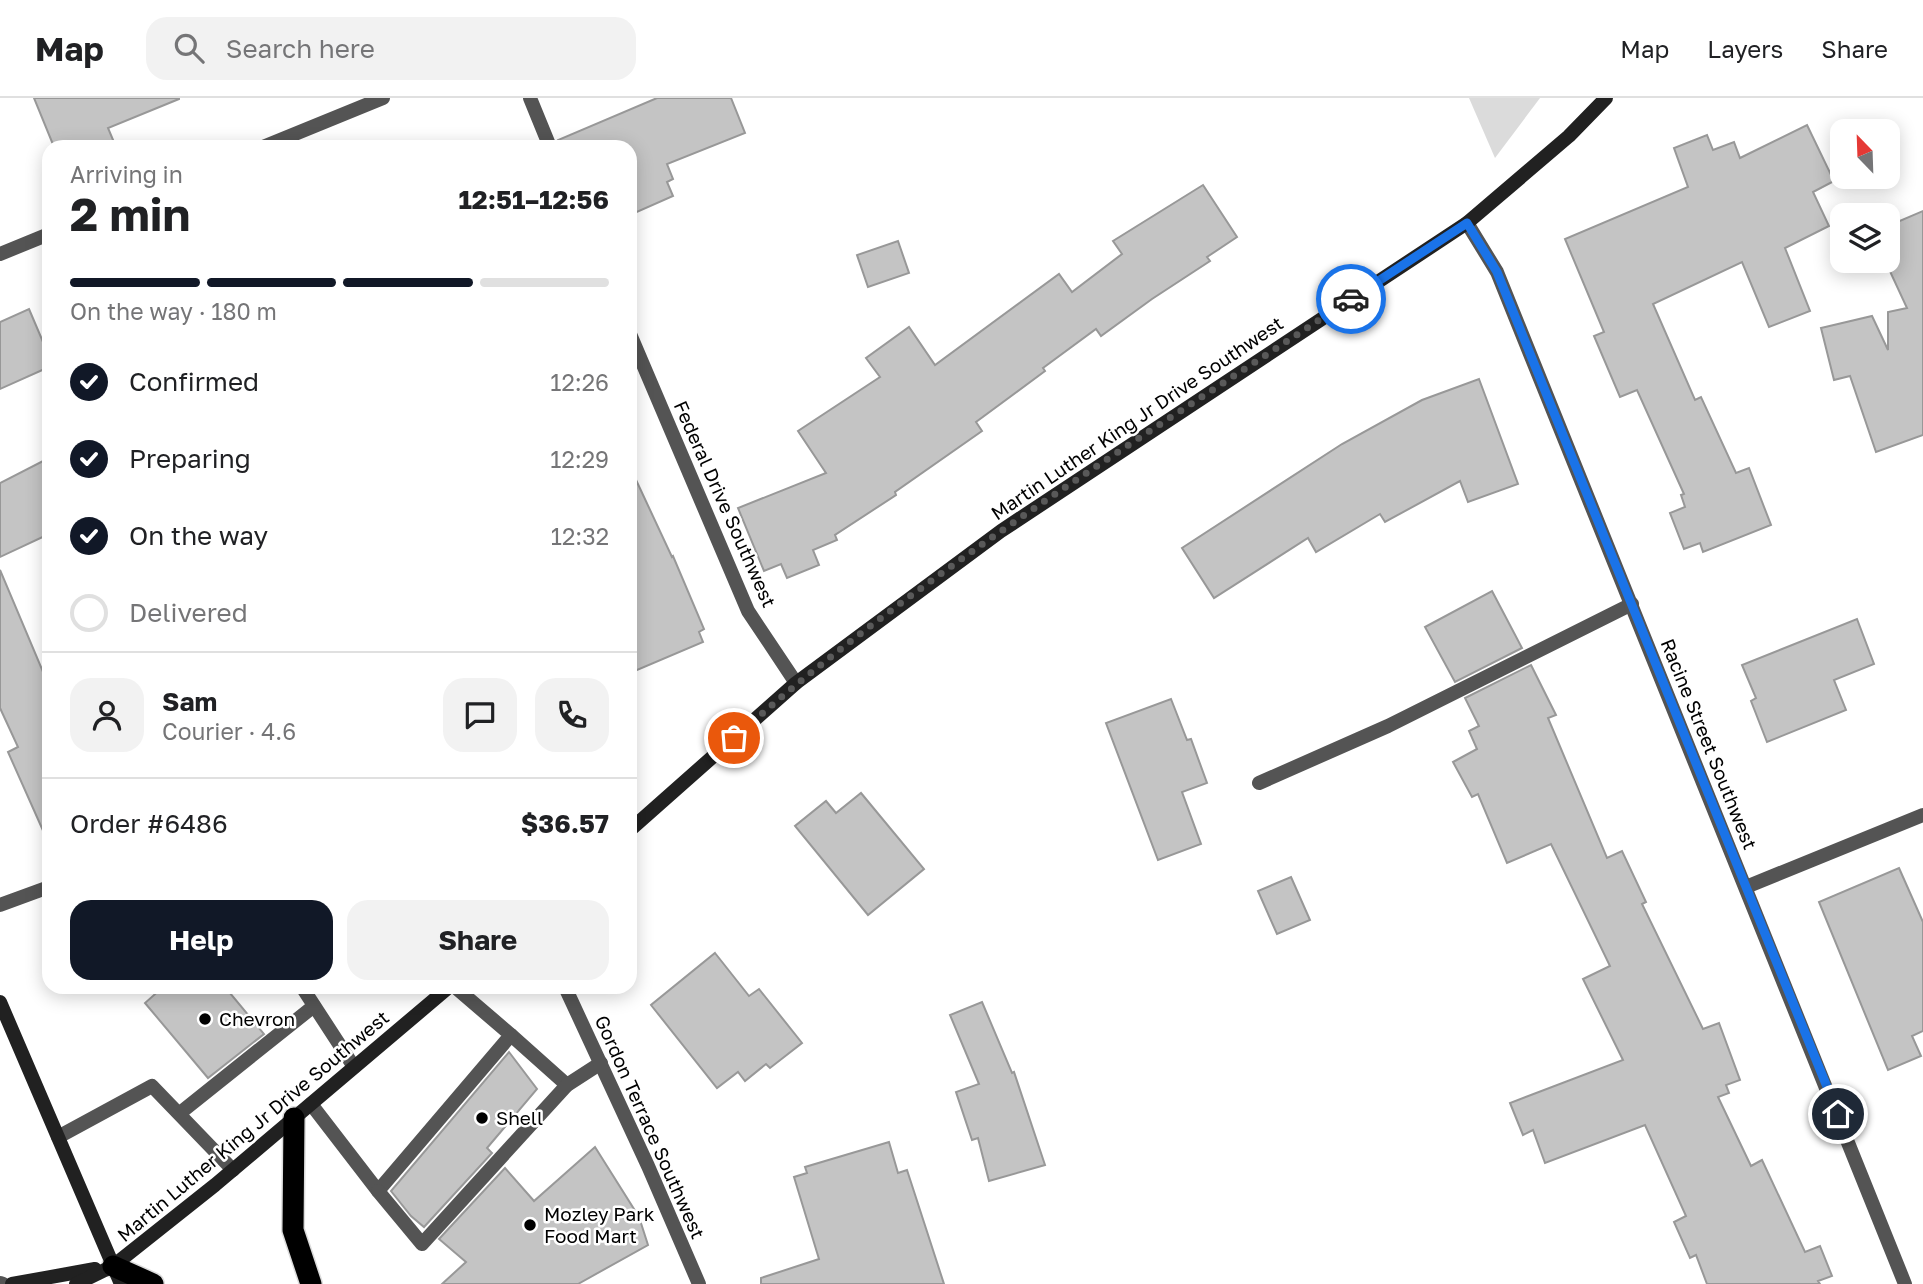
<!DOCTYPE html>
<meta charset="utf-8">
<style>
:root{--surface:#fff;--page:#f2f2f2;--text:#202124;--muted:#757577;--line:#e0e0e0;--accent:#111827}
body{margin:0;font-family:"Golos Text",sans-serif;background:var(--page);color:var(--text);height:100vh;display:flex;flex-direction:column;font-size:26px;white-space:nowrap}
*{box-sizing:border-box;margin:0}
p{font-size:23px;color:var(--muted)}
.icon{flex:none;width:38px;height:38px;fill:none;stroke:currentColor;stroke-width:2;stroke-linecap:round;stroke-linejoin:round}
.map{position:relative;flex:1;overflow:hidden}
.side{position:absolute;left:42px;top:42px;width:595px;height:854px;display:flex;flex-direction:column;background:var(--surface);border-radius:21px;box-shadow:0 4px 18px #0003}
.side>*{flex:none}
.needle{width:46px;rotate:337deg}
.controls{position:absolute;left:1830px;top:21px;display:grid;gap:14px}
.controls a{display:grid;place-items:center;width:70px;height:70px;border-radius:14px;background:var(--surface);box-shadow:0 4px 18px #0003;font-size:35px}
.pin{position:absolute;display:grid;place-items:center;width:60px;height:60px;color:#fff;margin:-30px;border:4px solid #fff;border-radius:50%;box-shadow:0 2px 7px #0007}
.courier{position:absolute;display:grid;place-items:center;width:70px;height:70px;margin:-35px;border:5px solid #1a73e8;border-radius:50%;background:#fff;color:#222;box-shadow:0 2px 9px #0007}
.summary em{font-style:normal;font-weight:700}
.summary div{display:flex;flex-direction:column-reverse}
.summary{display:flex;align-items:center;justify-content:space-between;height:119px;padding:0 28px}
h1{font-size:46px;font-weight:700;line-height:52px}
.bar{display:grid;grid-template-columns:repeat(4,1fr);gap:10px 7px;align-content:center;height:84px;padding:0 28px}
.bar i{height:9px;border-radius:5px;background:var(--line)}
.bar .current{background:var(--accent)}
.bar p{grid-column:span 4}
.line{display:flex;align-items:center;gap:18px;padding:0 28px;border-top:2px solid var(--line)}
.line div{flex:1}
.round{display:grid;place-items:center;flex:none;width:74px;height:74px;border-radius:21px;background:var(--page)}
ol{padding:0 28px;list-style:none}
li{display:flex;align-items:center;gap:21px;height:77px}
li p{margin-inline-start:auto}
li .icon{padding:7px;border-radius:50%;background:var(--accent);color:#fff;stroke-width:4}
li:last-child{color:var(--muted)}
li i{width:38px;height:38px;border:4px solid var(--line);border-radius:50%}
.action{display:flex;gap:14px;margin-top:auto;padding:14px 28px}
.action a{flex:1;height:80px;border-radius:21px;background:var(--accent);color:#fff;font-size:28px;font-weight:700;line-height:80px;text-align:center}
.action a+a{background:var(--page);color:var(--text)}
header{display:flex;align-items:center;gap:42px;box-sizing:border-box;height:98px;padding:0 35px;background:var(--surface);border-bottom:2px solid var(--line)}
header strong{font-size:33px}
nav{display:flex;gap:38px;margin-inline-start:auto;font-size:24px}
.search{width:490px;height:63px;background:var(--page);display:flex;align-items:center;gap:18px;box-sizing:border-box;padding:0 24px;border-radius:21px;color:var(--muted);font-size:26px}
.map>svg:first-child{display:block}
.green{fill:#dbdbdb}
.building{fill:#c4c4c4;stroke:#989898;stroke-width:2}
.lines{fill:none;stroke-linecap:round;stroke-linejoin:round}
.highway-casing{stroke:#dbdbdb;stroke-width:24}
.lane{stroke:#545454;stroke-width:14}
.street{stroke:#545454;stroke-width:14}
.secondary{stroke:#212121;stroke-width:14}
.highway{stroke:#000;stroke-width:21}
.done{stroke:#595959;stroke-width:7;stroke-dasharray:0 12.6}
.route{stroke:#1a73e8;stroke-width:9}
.poi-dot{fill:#000;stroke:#fff;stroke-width:2.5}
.labels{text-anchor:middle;stroke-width:5;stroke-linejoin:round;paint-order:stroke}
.street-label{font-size:19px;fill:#000;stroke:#fff}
.poi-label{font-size:19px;fill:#000;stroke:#fff;text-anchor:start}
</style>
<header>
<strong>Map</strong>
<div class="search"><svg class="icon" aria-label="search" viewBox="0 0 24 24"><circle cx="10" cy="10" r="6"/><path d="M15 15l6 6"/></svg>Search here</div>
<nav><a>Map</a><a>Layers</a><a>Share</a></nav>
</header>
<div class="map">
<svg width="1923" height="1186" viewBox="0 0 1923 1186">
<rect width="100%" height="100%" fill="#fff"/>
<path class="green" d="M 1469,0 L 1540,0 L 1495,60 Z"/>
<g class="building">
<path d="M 34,0 L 179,0 L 179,1 L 108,30 L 116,49 L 54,49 Z"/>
<path d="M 657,0 L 731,0 L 745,35 L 667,66 L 673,81 L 667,84 L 673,98 L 630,117 L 630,49 L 559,49 L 558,42 Z"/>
<path d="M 1807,27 L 1834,83 L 1813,94 L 1829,128 L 1785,150 L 1810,213 L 1769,229 L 1742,164 L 1653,206 L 1695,302 L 1701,299 L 1736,375 L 1749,370 L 1771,427 L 1703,454 L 1700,445 L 1684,451 L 1670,415 L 1685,409 L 1681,397 L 1684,396 L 1637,292 L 1620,299 L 1594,238 L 1604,234 L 1565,141 L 1688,89 L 1674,50 L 1707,37 L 1713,52 L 1734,44 L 1740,60 Z"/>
<path d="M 1203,87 L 1237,139 L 1207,159 L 1210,163 L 1152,201 L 1101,238 L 1096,231 L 1043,270 L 1045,273 L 976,324 L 982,333 L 895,394 L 896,397 L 835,437 L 837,442 L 813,452 L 819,467 L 787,480 L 781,466 L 764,473 L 738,410 L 826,375 L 798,333 L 880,279 L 866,260 L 909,229 L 935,267 L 1059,176 L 1072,194 L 1122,156 L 1113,143 Z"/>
<path d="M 1923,113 L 1923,337 L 1876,354 L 1850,278 L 1834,282 L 1821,230 L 1872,218 L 1888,252 L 1888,214 L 1907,210 L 1888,169 L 1888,128 Z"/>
<path d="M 898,143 L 909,175 L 868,189 L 857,157 Z"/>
<path d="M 29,211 L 49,258 L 49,269 L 0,291 L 0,224 Z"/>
<path d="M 1479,281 L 1518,386 L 1468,404 L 1460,383 L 1385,424 L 1380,416 L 1316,454 L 1308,440 L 1214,500 L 1182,450 L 1342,346 L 1422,302 Z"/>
<path d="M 49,360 L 49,436 L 0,459 L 0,385 Z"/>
<path d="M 630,369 L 672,459 L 673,458 L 704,531 L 699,534 L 703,544 L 630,575 Z"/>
<path d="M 0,472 L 49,588 L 49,746 L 8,654 L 18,649 L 0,610 Z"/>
<path d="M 1492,493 L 1522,550 L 1455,584 L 1425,529 Z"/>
<path d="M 1857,521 L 1874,566 L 1834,582 L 1846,612 L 1767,644 L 1751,603 L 1756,600 L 1742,567 Z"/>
<path d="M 1531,567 L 1556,617 L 1548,620 L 1607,760 L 1622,753 L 1646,804 L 1642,806 L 1703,931 L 1719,925 L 1740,982 L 1726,987 L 1729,995 L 1718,999 L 1751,1068 L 1762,1062 L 1805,1154 L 1820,1148 L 1832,1178 L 1818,1183 L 1820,1186 L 1707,1186 L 1696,1157 L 1690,1160 L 1674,1124 L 1686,1118 L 1645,1027 L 1545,1065 L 1533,1032 L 1523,1037 L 1510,1005 L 1623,962 L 1583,881 L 1610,868 L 1551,746 L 1507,765 L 1478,696 L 1472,699 L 1453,664 L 1477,651 L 1469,633 L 1479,628 L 1465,600 Z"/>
<path d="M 1171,601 L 1187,642 L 1191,641 L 1207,685 L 1182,694 L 1201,746 L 1158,762 L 1106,625 Z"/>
<path d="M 861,695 L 924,771 L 868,817 L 795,728 L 826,703 L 836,715 Z"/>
<path d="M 1899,770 L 1923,824 L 1923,933 L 1912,938 L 1921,958 L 1888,972 L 1819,804 Z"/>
<path d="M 1291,779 L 1310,822 L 1277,836 L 1258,793 Z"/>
<path d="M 715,855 L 749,898 L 759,891 L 802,945 L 770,970 L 766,966 L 745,983 L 738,974 L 717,990 L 651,907 Z"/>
<path d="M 163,889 L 225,889 L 264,936 L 208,980 L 145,905 Z"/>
<path d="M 982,904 L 1012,975 L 1014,974 L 1045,1067 L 989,1083 L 978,1040 L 972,1042 L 956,994 L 979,986 L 950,917 Z"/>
<path d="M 509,954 L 537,991 L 487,1050 L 492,1055 L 424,1129 L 411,1118 L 391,1093 Z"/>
<path d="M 889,1044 L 898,1075 L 907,1072 L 944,1186 L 761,1186 L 761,1180 L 819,1161 L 794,1079 L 807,1075 L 805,1069 Z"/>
<path d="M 595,1049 L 639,1119 L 648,1147 L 578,1186 L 442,1186 L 466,1164 L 439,1141 L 505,1070 L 534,1103 Z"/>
</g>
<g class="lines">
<defs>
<g id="highway">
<path d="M 294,1020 L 293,1132 L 311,1186"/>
<path d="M 113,1168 L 153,1186"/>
</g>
</defs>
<use href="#highway" class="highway-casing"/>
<g class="lane">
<path d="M 1259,685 L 1388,628 L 1632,506"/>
<path d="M 0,807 L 49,789"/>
<path d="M 302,889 L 354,969"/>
<path d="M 511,937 L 567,987"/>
<path d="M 311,1006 L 378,1093 L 511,937 L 455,889"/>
<path d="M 180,1015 L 314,908"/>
<path d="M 58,1039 L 152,988 L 233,1072"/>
<path d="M 378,1093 L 422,1146 L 567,987 L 601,965"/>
<path d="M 0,1185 L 3,1186"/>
</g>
<g class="street">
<path d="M 530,0 L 550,49"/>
<path d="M 263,49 L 383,0"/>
<path d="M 1467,125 L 1497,174 L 1905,1186"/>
<path d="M 0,156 L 49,136"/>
<path d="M 630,236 L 748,513 L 796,585"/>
<path d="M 1746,789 L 1923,717"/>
<path d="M 565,889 L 648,1068 L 699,1186"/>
</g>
<g class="secondary">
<path d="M 630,732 L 796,585 L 1001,433 L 1467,125 L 1569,38 L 1606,0"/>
<path d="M 0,904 L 121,1186"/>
<path d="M 12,1186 L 95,1171"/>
<path d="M 76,1186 L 113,1168 L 215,1087 L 449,889"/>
</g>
<use href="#highway" class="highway"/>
</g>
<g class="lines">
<path class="done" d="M 734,640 C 922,473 1142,340 1351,201"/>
<path class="route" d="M 1351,201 L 1467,125 L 1497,174 L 1838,1016"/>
</g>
<g class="poi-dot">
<circle cx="205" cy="921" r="7"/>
<circle cx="482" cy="1020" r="7"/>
<circle cx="530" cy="1127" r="7"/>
</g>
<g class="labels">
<g class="street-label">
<text transform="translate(1137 320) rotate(-34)" y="7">Martin Luther King Jr Drive Southwest</text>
<text transform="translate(725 406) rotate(66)" y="7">Federal Drive Southwest</text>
<text transform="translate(1709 646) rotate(68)" y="7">Racine Street Southwest</text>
<text transform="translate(253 1028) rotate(-40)" y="7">Martin Luther King Jr Drive Southwest</text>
<text transform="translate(650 1029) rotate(66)" y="7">Gordon Terrace Southwest</text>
</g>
<g class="poi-label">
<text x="219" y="928">Chevron</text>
<text x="496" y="1027">Shell</text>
<text x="544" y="1123">Mozley Park<tspan x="544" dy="22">Food Mart</tspan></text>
</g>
</g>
</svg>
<div class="controls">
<a><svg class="needle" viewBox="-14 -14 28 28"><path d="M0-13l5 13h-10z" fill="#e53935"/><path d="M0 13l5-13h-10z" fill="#757577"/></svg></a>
<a><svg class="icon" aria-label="layers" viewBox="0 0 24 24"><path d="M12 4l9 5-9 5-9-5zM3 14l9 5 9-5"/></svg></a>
</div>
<div class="pin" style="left:734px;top:640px;background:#ea580c"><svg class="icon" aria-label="bag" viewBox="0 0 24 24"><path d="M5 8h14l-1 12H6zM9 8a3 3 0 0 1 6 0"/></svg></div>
<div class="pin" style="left:1838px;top:1016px;background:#1f2937"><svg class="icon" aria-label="home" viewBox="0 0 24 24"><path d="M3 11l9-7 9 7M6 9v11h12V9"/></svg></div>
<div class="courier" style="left:1351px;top:201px"><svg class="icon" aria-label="car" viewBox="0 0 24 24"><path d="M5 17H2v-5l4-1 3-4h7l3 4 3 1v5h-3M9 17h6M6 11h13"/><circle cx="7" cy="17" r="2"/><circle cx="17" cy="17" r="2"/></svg></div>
<section class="side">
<div class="summary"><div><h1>2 min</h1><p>Arriving in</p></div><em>12:51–12:56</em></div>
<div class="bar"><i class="current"></i><i class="current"></i><i class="current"></i><i></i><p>On the way · 180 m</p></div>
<ol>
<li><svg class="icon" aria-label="check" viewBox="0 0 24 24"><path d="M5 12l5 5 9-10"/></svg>Confirmed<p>12:26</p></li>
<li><svg class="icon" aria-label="check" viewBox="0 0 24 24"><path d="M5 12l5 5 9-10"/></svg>Preparing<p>12:29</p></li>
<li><svg class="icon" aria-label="check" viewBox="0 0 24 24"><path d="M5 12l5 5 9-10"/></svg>On the way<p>12:32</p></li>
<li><i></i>Delivered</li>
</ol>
<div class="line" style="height:126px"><a class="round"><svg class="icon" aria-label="person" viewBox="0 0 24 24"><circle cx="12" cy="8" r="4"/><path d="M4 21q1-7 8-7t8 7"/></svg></a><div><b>Sam</b><p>Courier · 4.6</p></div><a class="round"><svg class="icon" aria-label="chat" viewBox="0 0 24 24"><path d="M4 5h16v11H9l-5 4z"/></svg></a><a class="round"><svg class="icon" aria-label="phone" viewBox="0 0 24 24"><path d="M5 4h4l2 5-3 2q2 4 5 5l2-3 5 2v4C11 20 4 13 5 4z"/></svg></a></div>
<div class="line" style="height:91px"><div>Order #6486</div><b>$36.57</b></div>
<div class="action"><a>Help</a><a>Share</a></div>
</section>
</div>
